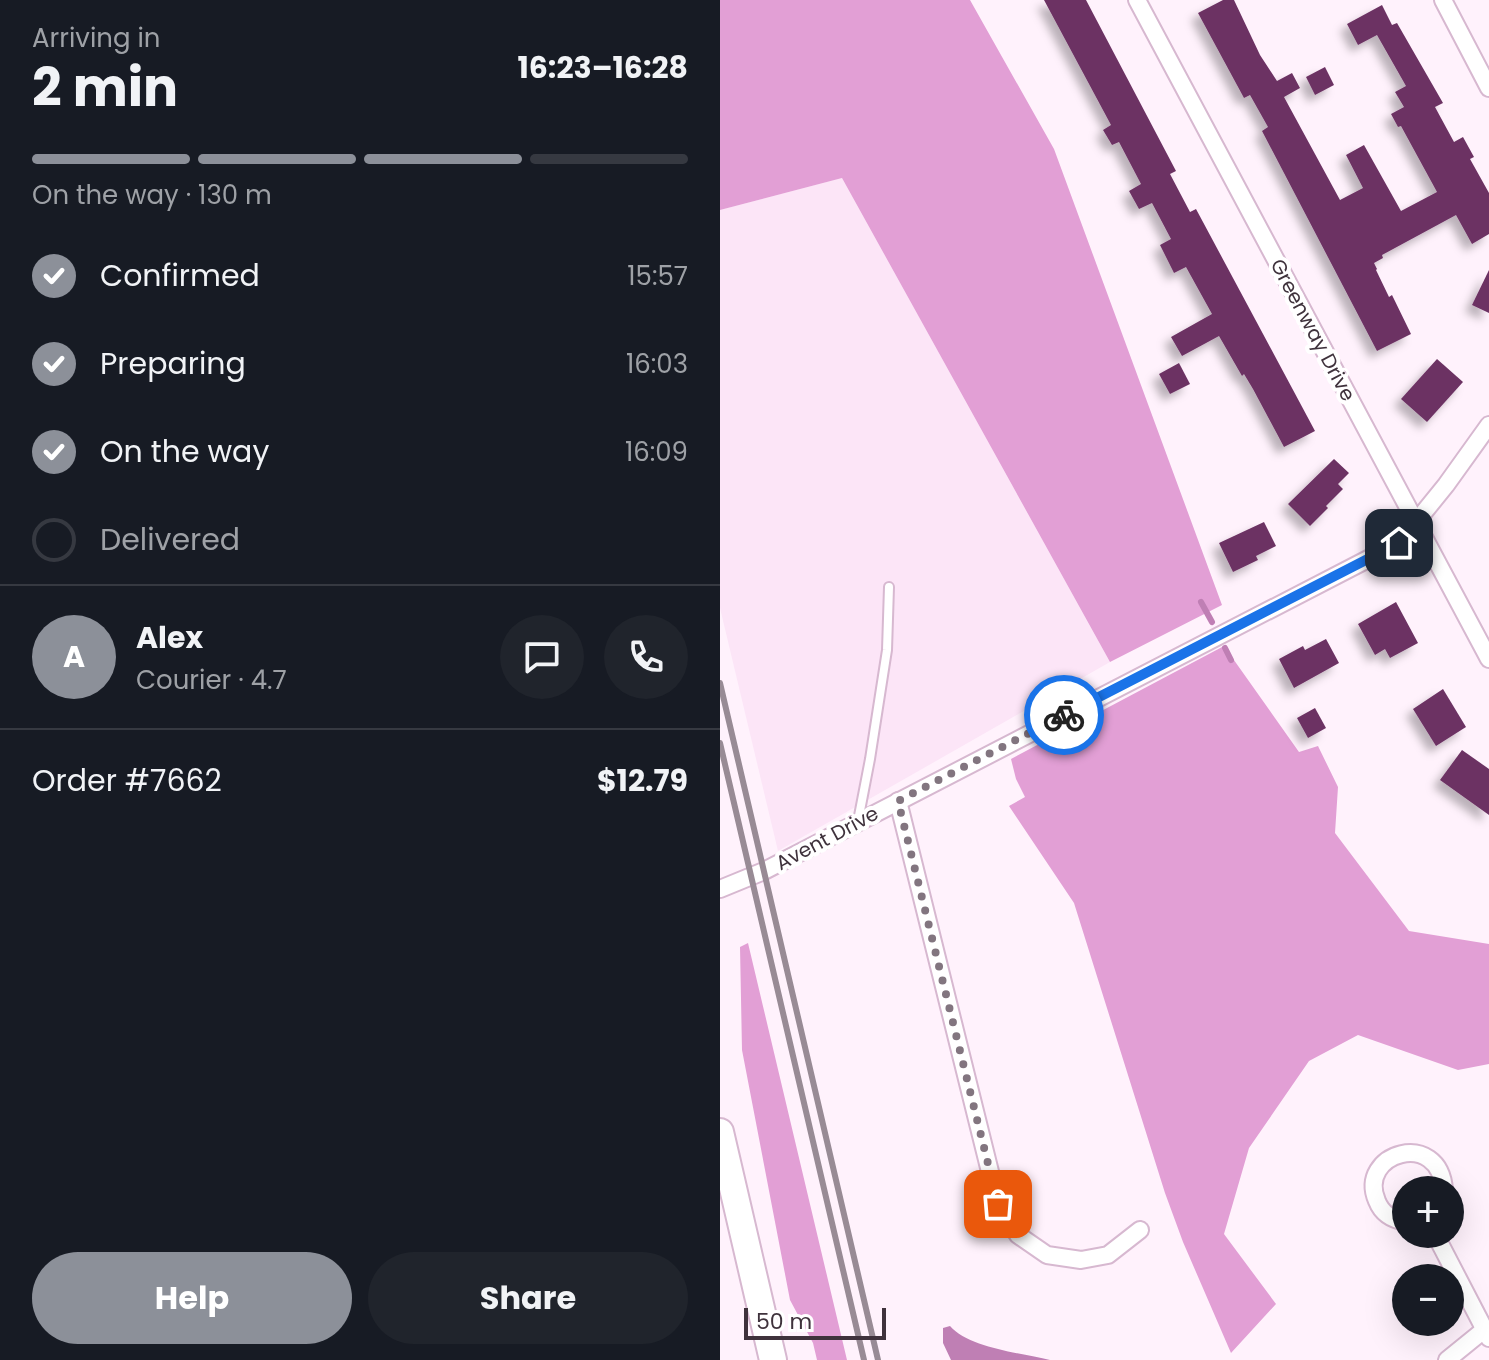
<!DOCTYPE html>
<meta charset="utf-8">
<style>
:root{--surface:#171b24;--page:#20242c;--text:#f1f3f6;--muted:#9ea1a6;--line:#363941;--accent:#8c9099}
body{margin:0;font-family:Poppins,sans-serif;background:var(--page);color:var(--text);height:100vh;display:flex;flex-direction:column;font-size:30px;white-space:nowrap}
*{box-sizing:border-box;margin:0}
p{font-size:26px;color:var(--muted)}
.icon{flex:none;width:44px;height:44px;fill:none;stroke:currentColor;stroke-width:2;stroke-linecap:round;stroke-linejoin:round}
.map{position:relative;flex:1;overflow:hidden}
.sheet{display:flex;flex-direction:column;background:var(--surface);width:720px}
.sheet>*{flex:none}
.controls{position:absolute;left:672px;top:1176px;display:grid;gap:16px}
.controls a{display:grid;place-items:center;width:72px;height:72px;border-radius:50%;background:var(--surface);box-shadow:0 8px 32px #0002;font-size:40px}
.scale{position:absolute;left:24px;bottom:20px;width:142px;box-sizing:border-box;padding-left:8px;border:4px solid #3f323c;border-top:0;font-size:22px;line-height:28px;white-space:nowrap;color:#3f323c;-webkit-text-stroke:6px #fff;paint-order:stroke}
.pin{position:absolute;display:grid;place-items:center;width:68px;height:68px;color:#fff;margin:-34px;border-radius:16px;box-shadow:0 4px 12px #0006}
.courier{position:absolute;display:grid;place-items:center;width:80px;height:80px;margin:-40px;border:6px solid #1a73e8;border-radius:50%;background:#fff;color:#222;box-shadow:0 2px 10px #0007}
.summary em{font-style:normal;font-weight:700}
.summary div{display:flex;flex-direction:column-reverse}
.summary{display:flex;align-items:center;justify-content:space-between;height:136px;padding:0 32px}
h1{font-size:52px;font-weight:700;line-height:60px}
.bar{display:grid;grid-template-columns:repeat(4,1fr);gap:12px 8px;align-content:center;height:96px;padding:0 32px}
.bar i{height:10px;border-radius:6px;background:var(--line)}
.bar .current{background:var(--accent)}
.bar p{grid-column:span 4}
.line{display:flex;align-items:center;gap:20px;padding:0 32px;border-top:2px solid var(--line)}
.line div{flex:1}
.round{display:grid;place-items:center;flex:none;width:84px;height:84px;border-radius:42px;background:var(--page)}
ol{padding:0 32px;list-style:none}
li{display:flex;align-items:center;gap:24px;height:88px}
li p{margin-inline-start:auto}
li .icon{padding:8px;border-radius:50%;background:var(--accent);color:#fff;stroke-width:4}
li:last-child{color:var(--muted)}
li i{width:44px;height:44px;border:4px solid var(--line);border-radius:50%}
.cta{display:flex;gap:16px;margin-top:auto;padding:16px 32px}
.cta a{flex:1;height:92px;border-radius:48px;background:var(--accent);color:#fff;font-size:32px;font-weight:700;line-height:92px;text-align:center}
.cta a+a{background:var(--page);color:var(--text)}
main{display:flex;flex:1;min-height:0}
.map>svg:first-child{display:block}
.built{fill:#fce5f7}
.forest{fill:#e29fd5}
.water{fill:#bf7fb4}
.lines{fill:none;stroke-linecap:round;stroke-linejoin:round}
.stream{stroke:#bf7fb4;stroke-width:6}
.building{fill:#6c3263;filter:url(#shadow)}
.service-casing{stroke:#d7b8d0;stroke-width:12}
.minor-casing{stroke:#d7b8d0;stroke-width:20}
.trunk-casing{stroke:#d7b8d0;stroke-width:30}
.service{stroke:#fff;stroke-width:8}
.minor{stroke:#fff;stroke-width:16}
.trunk{stroke:#fff;stroke-width:26}
.rail{stroke:#988b95;stroke-width:6}
.done{stroke:#82757f;stroke-width:8;stroke-dasharray:0 14.4}
.route{stroke:#1a73e8;stroke-width:10}
.labels{text-anchor:middle;stroke-width:8;stroke-linejoin:round;paint-order:stroke}
.street-label{font-size:20px;fill:#3f323c;stroke:#fff}
</style>
<main>
<section class="sheet">
<div class="summary"><div><h1>2 min</h1><p>Arriving in</p></div><em>16:23–16:28</em></div>
<div class="bar"><i class="current"></i><i class="current"></i><i class="current"></i><i></i><p>On the way · 130 m</p></div>
<ol>
<li><svg class="icon" aria-label="check" viewBox="0 0 24 24"><path d="M5 12l5 5 9-10"/></svg>Confirmed<p>15:57</p></li>
<li><svg class="icon" aria-label="check" viewBox="0 0 24 24"><path d="M5 12l5 5 9-10"/></svg>Preparing<p>16:03</p></li>
<li><svg class="icon" aria-label="check" viewBox="0 0 24 24"><path d="M5 12l5 5 9-10"/></svg>On the way<p>16:09</p></li>
<li><i></i>Delivered</li>
</ol>
<div class="line" style="height:144px"><b class="round" style="background:var(--accent);color:#fff">A</b><div><b>Alex</b><p>Courier · 4.7</p></div><a class="round"><svg class="icon" aria-label="chat" viewBox="0 0 24 24"><path d="M4 5h16v11H9l-5 4z"/></svg></a><a class="round"><svg class="icon" aria-label="phone" viewBox="0 0 24 24"><path d="M5 4h4l2 5-3 2q2 4 5 5l2-3 5 2v4C11 20 4 13 5 4z"/></svg></a></div>
<div class="line" style="height:104px"><div>Order #7662</div><b>$12.79</b></div>
<div class="cta"><a>Help</a><a>Share</a></div>
</section>
<div class="map">
<svg width="769" height="1360" viewBox="0 0 769 1360">
<defs>
<filter id="shadow"><feDropShadow dx="-7" dy="7" stdDeviation="4" flood-color="#0004"/></filter>
</defs>
<rect width="100%" height="100%" fill="#fff2fc"/>
<path class="built" d="M 122,178 L 390,662 L 58,851 L 0,608 L 0,210 Z"/>
<g class="forest">
<path d="M 0,0 L 250,0 L 334,149 L 502,605 L 390,662 L 122,178 L 0,210 Z"/>
<path d="M 504,646 L 579,752 L 598,746 L 618,787 L 615,833 L 689,931 L 769,944 L 769,1064 L 738,1070 L 638,1035 L 589,1061 L 529,1148 L 504,1234 L 556,1304 L 511,1353 L 463,1242 L 445,1193 L 354,903 L 289,806 L 305,797 L 296,779 L 291,759 Z"/>
<path d="M 28,943 L 127,1360 L 97,1360 L 93,1343 L 70,1300 L 22,1050 L 20,947 Z"/>
</g>
<path class="water" d="M 230,1326 C 249,1348 301,1353 330,1360 L 231,1360 L 223,1343 L 223,1328 Z"/>
<g class="lines">
<g class="stream">
<path d="M 481,602 L 492,622"/>
<path d="M 505,648 L 511,660"/>
</g>
</g>
<g class="building">
<path d="M 324,0 L 366,0 L 456,171 L 450,174 L 470,212 L 476,209 L 595,431 L 564,447 L 533,389 L 524,374 L 522,376 L 499,336 L 462,356 L 451,337 L 492,314 L 466,267 L 454,273 L 440,245 L 451,239 L 432,203 L 419,209 L 409,191 L 421,184 L 399,142 L 392,145 L 383,130 L 391,125 Z"/>
<path d="M 503,0 L 514,0 L 540,55 L 557,81 L 572,73 L 580,88 L 564,97 L 620,200 L 643,188 L 626,155 L 644,145 L 681,211 L 717,192 L 681,126 L 678,127 L 671,114 L 684,107 L 675,92 L 686,86 L 657,35 L 638,45 L 627,24 L 662,5 L 672,25 L 677,23 L 723,103 L 715,107 L 734,142 L 743,137 L 754,157 L 750,159 L 769,193 L 769,234 L 752,244 L 736,215 L 662,255 L 663,258 L 654,263 L 657,269 L 656,270 L 669,297 L 672,295 L 691,334 L 657,351 L 542,131 L 548,127 L 530,95 L 524,98 L 478,13 Z"/>
<path d="M 605,67 L 614,85 L 595,95 L 586,77 Z"/>
<path d="M 769,270 L 769,313 L 752,305 Z"/>
<path d="M 717,359 L 743,382 L 707,422 L 681,399 Z"/>
<path d="M 459,363 L 470,384 L 450,394 L 439,374 Z"/>
<path d="M 614,459 L 629,473 L 618,484 L 623,489 L 606,506 L 608,508 L 590,526 L 568,504 Z"/>
<path d="M 544,522 L 556,546 L 536,556 L 538,560 L 513,572 L 499,543 Z"/>
<path d="M 676,602 L 698,643 L 670,658 L 665,649 L 655,655 L 638,624 Z"/>
<path d="M 606,639 L 619,663 L 574,688 L 559,659 L 583,646 L 585,650 Z"/>
<path d="M 723,689 L 746,727 L 716,746 L 693,709 Z"/>
<path d="M 595,708 L 606,728 L 588,738 L 577,718 Z"/>
<path d="M 742,750 L 769,769 L 769,815 L 720,780 Z"/>
</g>
<g class="lines">
<defs>
<path id="service" d="M 138,821 L 150,759 L 167,650 L 169,587"/>
<g id="minor">
<path d="M 417,0 L 769,659"/>
<path d="M 723,0 L 769,88"/>
<path d="M 178,801 L 278,1204 L 298,1235 L 327,1255 L 361,1260 L 388,1255 L 420,1230"/>
<path d="M 0,889 L 44,871 L 679,543 L 726,485 L 769,425"/>
<path d="M 686,1222 C 673,1220 662,1214 657,1201 C 636,1153 720,1128 724,1190"/>
<path d="M 715,1234 L 769,1338"/>
<path d="M 727,1360 L 764,1330"/>
</g>
<path id="trunk" d="M 0,1132 L 53,1360"/>
</defs>
<use href="#service" class="service-casing"/>
<use href="#minor" class="minor-casing"/>
<use href="#trunk" class="trunk-casing"/>
<use href="#service" class="service"/>
<use href="#minor" class="minor"/>
<use href="#trunk" class="trunk"/>
<g class="rail">
<path d="M 0,683 L 158,1360"/>
<path d="M 0,743 L 144,1360"/>
</g>
</g>
<g class="lines">
<path class="done" d="M 278,1204 L 178,801 L 344,715"/>
<path class="route" d="M 344,715 L 679,543"/>
</g>
<g class="labels">
<g class="street-label">
<text transform="translate(593 330) rotate(62)" y="7">Greenway Drive</text>
<text transform="translate(107 838) rotate(-28)" y="7">Avent Drive</text>
</g>
</g>
</svg>
<div class="controls">
<a>+</a>
<a>−</a>
</div>
<div class="scale">50 m</div>
<div class="pin" style="left:278px;top:1204px;background:#ea580c"><svg class="icon" aria-label="bag" viewBox="0 0 24 24"><path d="M5 8h14l-1 12H6zM9 8a3 3 0 0 1 6 0"/></svg></div>
<div class="pin" style="left:679px;top:543px;background:#1f2937"><svg class="icon" aria-label="home" viewBox="0 0 24 24"><path d="M3 11l9-7 9 7M6 9v11h12V9"/></svg></div>
<div class="courier" style="left:344px;top:715px"><svg class="icon" aria-label="bike" viewBox="0 0 24 24"><circle cx="6" cy="16" r="4"/><circle cx="18" cy="16" r="4"/><path d="M6 16l4-8h5l3 8M10 8l3 8H6M13 5h3"/></svg></div>
</div>
</main>
